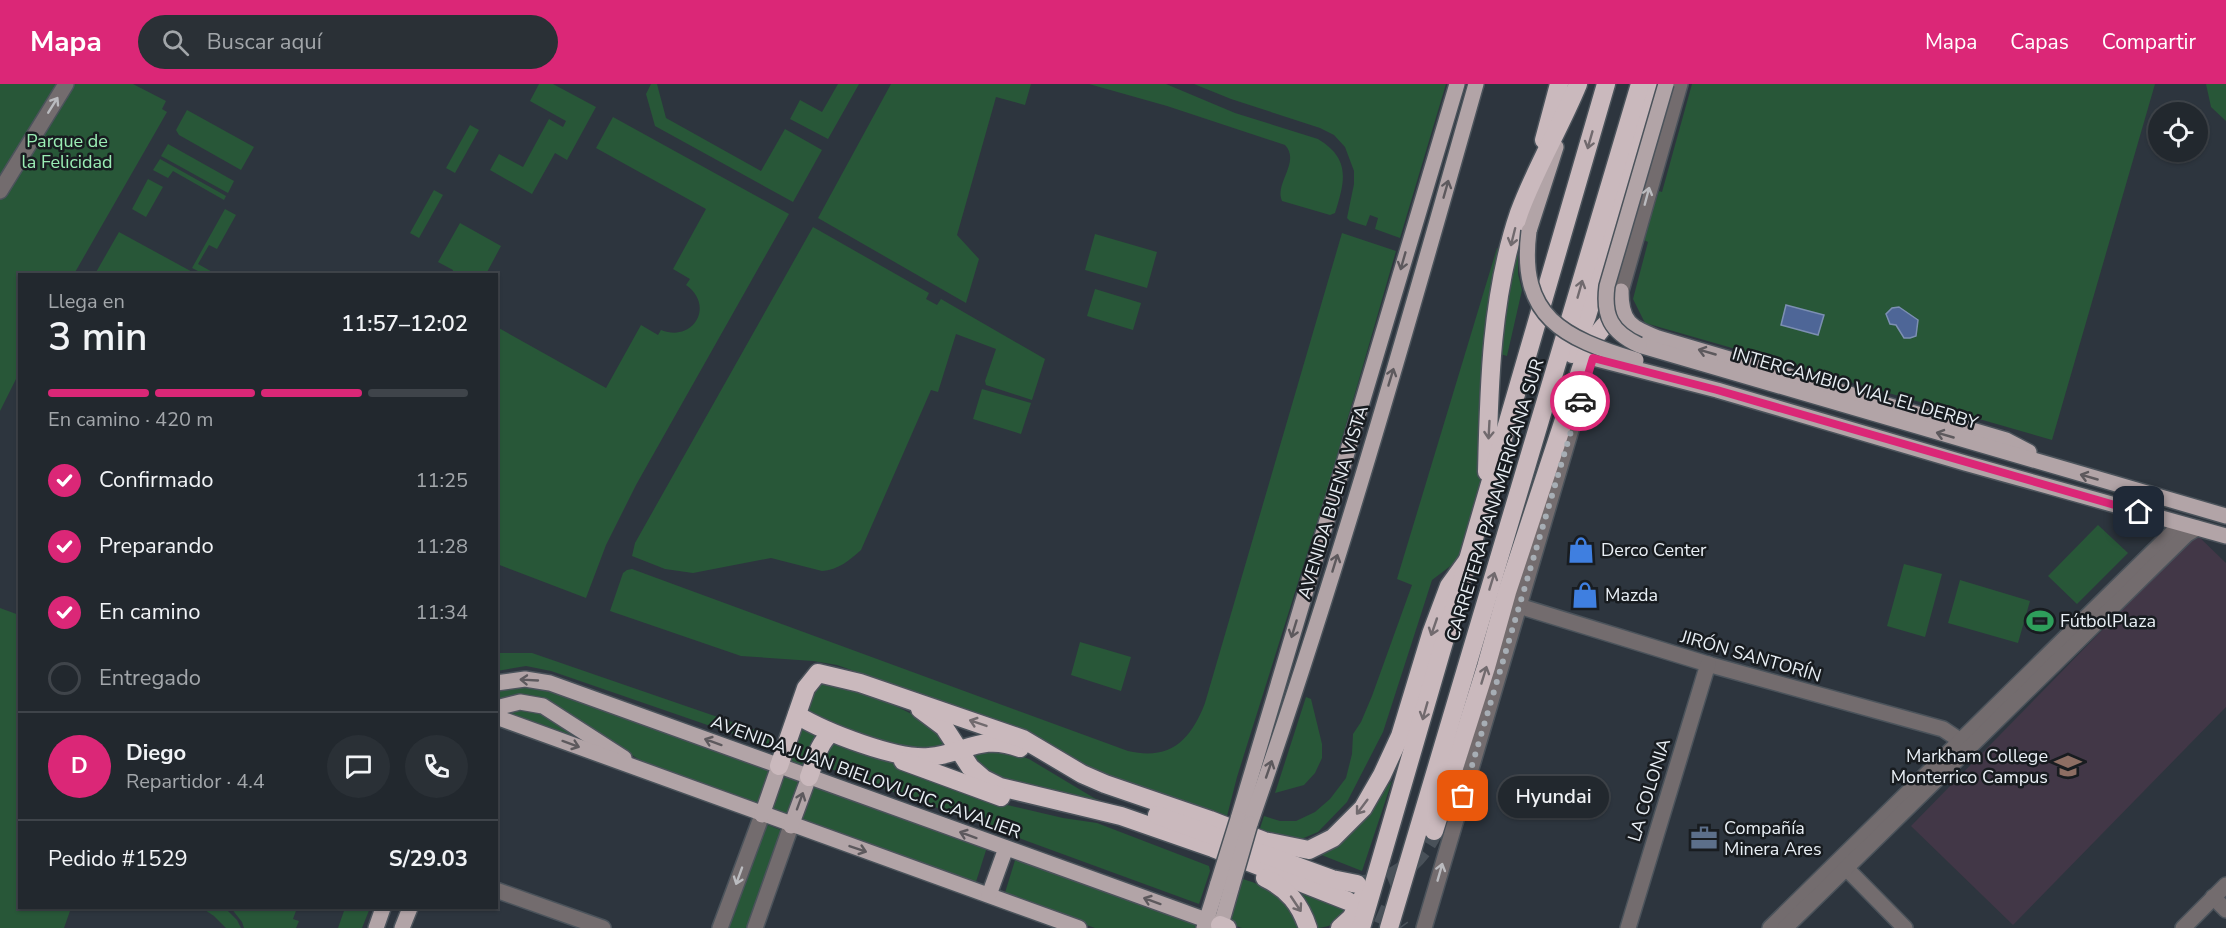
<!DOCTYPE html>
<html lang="es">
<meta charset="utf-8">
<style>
:root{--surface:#22282e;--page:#2a3036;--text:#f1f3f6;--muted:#a2a6aa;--line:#3f444a;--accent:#db2777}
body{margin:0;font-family:"Nunito Sans",sans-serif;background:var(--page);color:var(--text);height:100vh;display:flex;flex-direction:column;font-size:22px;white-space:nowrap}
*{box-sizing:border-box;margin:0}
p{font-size:20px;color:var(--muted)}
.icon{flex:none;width:33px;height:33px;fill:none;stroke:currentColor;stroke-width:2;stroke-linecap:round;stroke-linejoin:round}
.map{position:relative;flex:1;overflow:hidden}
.details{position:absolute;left:18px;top:189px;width:480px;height:636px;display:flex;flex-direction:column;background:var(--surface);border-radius:0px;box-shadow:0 2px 4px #0004,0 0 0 2px var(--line)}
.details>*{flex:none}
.buttons{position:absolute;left:2148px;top:18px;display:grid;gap:12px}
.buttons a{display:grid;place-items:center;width:60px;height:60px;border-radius:50%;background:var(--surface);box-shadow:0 2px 4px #0004,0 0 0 2px var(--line);font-size:30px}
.pin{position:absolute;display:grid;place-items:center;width:51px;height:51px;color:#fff;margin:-26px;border-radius:12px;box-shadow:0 3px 9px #0006}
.courier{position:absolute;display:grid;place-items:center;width:60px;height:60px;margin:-30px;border:4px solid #db2777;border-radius:50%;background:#fff;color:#222;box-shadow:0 2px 8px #0007}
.bubble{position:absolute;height:42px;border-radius:21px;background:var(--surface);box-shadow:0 2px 4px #0004,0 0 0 2px var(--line);font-size:20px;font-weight:600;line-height:42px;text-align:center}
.head em{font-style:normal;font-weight:600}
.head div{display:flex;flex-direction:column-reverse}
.head{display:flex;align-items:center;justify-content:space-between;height:102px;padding:0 30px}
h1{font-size:39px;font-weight:600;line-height:45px}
.bar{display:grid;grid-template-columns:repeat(4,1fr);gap:9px 6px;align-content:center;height:72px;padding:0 30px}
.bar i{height:8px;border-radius:4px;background:var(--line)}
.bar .selected{background:var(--accent)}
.bar p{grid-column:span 4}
.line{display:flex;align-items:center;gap:15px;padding:0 30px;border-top:2px solid var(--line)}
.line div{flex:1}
.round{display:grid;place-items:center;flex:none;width:63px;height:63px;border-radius:32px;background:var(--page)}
ol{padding:0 30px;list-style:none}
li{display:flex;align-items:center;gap:18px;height:66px}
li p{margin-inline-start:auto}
li .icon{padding:6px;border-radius:50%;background:var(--accent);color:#fff;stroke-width:4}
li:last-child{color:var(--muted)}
li i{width:33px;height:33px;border:3px solid var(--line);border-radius:50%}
header{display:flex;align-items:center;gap:36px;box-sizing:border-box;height:84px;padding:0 30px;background:var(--accent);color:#fff}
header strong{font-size:28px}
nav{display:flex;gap:33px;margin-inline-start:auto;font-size:21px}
.search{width:420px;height:54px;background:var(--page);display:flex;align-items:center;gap:15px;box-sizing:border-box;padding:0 21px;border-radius:33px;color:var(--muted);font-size:22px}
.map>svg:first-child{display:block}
.education{fill:#423747}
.green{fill:#285738}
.water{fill:#4e6697;stroke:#7c8fb3;stroke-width:1.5}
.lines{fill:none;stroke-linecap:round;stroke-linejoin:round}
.highway-tunnel{stroke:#495159;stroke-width:18;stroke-dasharray:18 9;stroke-linecap:butt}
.minor-casing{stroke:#4b535b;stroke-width:18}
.major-casing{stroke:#4b535b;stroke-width:18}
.highway-casing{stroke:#4b535b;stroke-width:21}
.minor{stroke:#736c6e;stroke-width:15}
.major{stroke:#b2a4a7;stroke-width:15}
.highway{stroke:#cab9bd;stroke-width:18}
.major-bridge-casing{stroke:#4b535b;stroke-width:18;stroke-linecap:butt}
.major-bridge{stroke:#b2a4a7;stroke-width:15}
.oneway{stroke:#babbbf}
.oneway2{stroke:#716a6e}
.oneway3{stroke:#5d595d}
.done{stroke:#a7aeb5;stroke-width:6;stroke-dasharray:0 10.8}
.route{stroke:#db2777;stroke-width:8}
.labels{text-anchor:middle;stroke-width:5;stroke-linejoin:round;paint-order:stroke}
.park-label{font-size:18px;fill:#9aedb4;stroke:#181c20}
.street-label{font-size:18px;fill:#e9eff5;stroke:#181c20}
.poi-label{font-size:18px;fill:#e9eff5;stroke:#181c20;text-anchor:start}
</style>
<header>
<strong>Mapa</strong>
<div class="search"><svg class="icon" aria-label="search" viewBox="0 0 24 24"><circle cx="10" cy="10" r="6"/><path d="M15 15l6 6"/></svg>Buscar aquí</div>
<nav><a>Mapa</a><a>Capas</a><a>Compartir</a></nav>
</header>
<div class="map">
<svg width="2226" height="844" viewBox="0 0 2226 844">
<rect width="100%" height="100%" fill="#2d353e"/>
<path class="education" d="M 2196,450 L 2226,479 L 2226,623 L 2013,841 L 1911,742 Z"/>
<g class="green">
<path d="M 0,0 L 133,0 L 166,17 L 162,25 L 167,28 L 74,190 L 20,190 L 19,289 L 0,327 Z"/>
<path d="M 539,0 L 553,0 L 596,23 L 567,76 L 555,69 L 532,110 L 490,86 L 499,70 L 523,83 L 549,35 L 563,43 L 566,37 L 530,17 Z"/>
<path d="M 651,0 L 657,0 L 666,34 L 761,87 L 785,45 L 822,66 L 793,118 L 655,42 L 646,10 Z"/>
<path d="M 838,0 L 859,0 L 828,55 L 790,35 L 800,16 L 822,28 Z"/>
<path d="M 891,0 L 1031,0 L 1025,21 L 996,13 L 957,151 L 979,175 L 966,219 L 818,134 Z"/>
<path d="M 1089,0 L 1166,0 L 1235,29 L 1318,55 C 1351,75 1345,97 1335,129 L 1330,131 L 1282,117 C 1274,99 1301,78 1285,61 L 1167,22 Z"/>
<path d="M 1194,0 L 1446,0 L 1400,154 L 1375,145 L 1378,134 L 1370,131 L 1366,142 L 1350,137 L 1347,134 L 1354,100 L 1354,87 L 1345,63 L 1334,51 L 1320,44 L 1231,15 Z"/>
<path d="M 1692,0 L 2155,0 L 2052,356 L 1645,239 L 1633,215 L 1648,158 L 1642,155 L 1659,107 L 1662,108 Z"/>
<path d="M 2206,0 L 2226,0 L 2226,37 L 2211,23 Z"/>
<path d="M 187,26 L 254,63 L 241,86 L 179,51 L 176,46 Z"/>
<path d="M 613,33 L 789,130 L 636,401 L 606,461 L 586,514 L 497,480 L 497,243 L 606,304 L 641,241 L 658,251 L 661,246 C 694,259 715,221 686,201 L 690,195 L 673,185 L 706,125 L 596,64 Z"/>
<path d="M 470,41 L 479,46 L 455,89 L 446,84 Z"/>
<path d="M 168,60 L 234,97 L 228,109 L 161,72 Z"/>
<path d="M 160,75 L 226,112 L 224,116 L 173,87 L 168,94 L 153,86 Z"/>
<path d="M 148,95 L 163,103 L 146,133 L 132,125 Z"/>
<path d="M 434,106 L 443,111 L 419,154 L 410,149 Z"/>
<path d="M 225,125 L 236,131 L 217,165 L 209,161 L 198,180 L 216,190 L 204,190 L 192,184 Z"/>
<path d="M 460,139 L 501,162 L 486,190 L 452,190 L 453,186 L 438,178 Z"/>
<path d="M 813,143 L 929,209 L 926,215 L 937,221 L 941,215 L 1045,275 L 1032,316 L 986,301 L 985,297 L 996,265 L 956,250 L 938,308 L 931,306 L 861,466 C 850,476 838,486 822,487 L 771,474 L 693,489 L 665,485 L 632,472 L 635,459 Z"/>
<path d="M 119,148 L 196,190 L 95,190 Z"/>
<path d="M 1342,149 L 1396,167 L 1328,403 L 1237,693 L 1226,736 L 1099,691 L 902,604 L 837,581 L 813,577 L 741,572 L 610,527 L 623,489 L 627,486 L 632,485 L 1128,667 C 1170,677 1191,656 1205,619 Z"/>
<path d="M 1095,150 L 1157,168 L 1147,204 L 1085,186 Z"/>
<path d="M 1497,164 L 1502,167 L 1482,397 L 1457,477 L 1432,496 L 1383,648 L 1347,718 L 1318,748 L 1299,756 L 1276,754 L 1260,744 L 1264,732 L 1280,737 L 1296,737 L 1315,728 L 1330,715 L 1346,694 L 1352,670 L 1353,650 L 1361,638 L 1372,612 L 1412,501 L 1397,495 Z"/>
<path d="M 1518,164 L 1518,190 L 1522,206 L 1507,272 L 1497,269 L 1504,216 Z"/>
<path d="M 1095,205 L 1141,219 L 1133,246 L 1087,232 Z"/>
<path d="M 982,305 L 1031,319 L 1021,350 L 973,335 Z"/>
<path d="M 2098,441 L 2128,469 L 2077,520 L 2048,492 Z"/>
<path d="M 1904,480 L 1942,490 L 1925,553 L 1887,542 Z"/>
<path d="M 1960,496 L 2030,517 L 2018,559 L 1948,539 Z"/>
<path d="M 0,524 L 19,531 L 20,824 L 71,824 L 64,844 L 0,844 Z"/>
<path d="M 1080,558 L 1131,573 L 1121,607 L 1071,591 Z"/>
<path d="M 496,569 L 532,569 L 770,651 L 771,663 L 551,587 L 526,582 L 497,587 Z"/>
<path d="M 825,596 L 877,613 L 928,638 L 950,662 L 917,668 L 840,647 L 809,629 C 808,616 814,601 825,596 Z"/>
<path d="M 535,601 L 771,684 L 761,721 L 660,685 L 638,675 L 557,623 L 497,619 L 497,605 Z"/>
<path d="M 1306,613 L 1311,615 L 1322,660 L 1322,674 L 1315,689 L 1304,701 L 1275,709 Z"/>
<path d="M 530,623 L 600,665 L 497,629 Z"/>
<path d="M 806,644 L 814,648 L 818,655 L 807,683 C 798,684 793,682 788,675 L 797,647 Z"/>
<path d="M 829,655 L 990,717 L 1063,734 L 1097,739 L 1209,782 L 1210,787 L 1199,820 L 820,681 Z"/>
<path d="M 976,667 L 1013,669 L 1029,675 L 1094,714 L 1124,726 L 993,693 L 969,670 Z"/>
<path d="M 787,692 L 797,696 C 801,708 795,723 785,731 L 774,727 C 771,714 776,700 787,692 Z"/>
<path d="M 1392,697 L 1362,787 L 1319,770 L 1341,760 L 1367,732 L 1385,704 Z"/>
<path d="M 815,701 L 987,763 L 975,801 L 801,738 L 799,734 L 811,702 Z"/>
<path d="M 763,739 L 783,747 L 748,844 L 724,844 Z"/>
<path d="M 1016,773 L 1200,840 L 1199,844 L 1095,844 L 1004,812 Z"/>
<path d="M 1237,793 C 1271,804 1286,810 1301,844 L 1242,844 L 1224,838 Z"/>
<path d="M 1284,800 L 1346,824 C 1342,838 1329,844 1315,844 Z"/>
<path d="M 202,824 L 225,824 L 237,836 L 241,844 L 226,844 L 214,832 Z"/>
<path d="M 231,824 L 297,824 L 293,835 L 299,837 L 296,844 L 244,844 L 242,838 Z"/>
<path d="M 345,824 L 370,824 L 362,844 L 338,844 Z"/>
</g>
<g class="water">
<path d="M 1786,221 L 1824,231 L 1818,251 L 1781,241 Z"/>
<path d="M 1899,223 L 1918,236 L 1916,252 L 1910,254 L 1904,254 L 1896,241 L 1890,240 L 1886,230 L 1892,224 Z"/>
</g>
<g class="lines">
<g class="highway-tunnel">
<path d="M 1361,800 C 1395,799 1421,776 1434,747"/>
<path d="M 1353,818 L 1396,837 L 1401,844"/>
</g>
<defs>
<g id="minor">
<path d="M 0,107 L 66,0"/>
<path d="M 1604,241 L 1621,207 L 1680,0"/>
<path d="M 1519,522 L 1711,581 L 1943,645 L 1967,661"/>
<path d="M 1838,781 L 1846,784 L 1905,844"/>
<path d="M 496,806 L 603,844"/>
<path d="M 2213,813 L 2226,826"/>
<path d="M 720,844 L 762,731"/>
<path d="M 755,844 L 791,742"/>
<path d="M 1424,844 L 1586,295"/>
<path d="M 1628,844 L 1708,580"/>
<path d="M 1770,844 L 2181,440"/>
<path d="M 1785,844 L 2187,450 L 2197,444"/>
<path d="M 2183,844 L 2226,801"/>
</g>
<g id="major">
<path d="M 1529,147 L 1556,63"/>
<path d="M 1621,207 C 1621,239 1631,243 1658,254 L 2006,356 L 2029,368"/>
<path d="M 1639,261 L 2226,432"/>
<path d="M 1593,274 L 1717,306 L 1965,379 L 2226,452"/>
<path d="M 496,599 L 525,595 L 550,599 L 1220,841"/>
<path d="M 496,624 L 520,618 L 543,622 L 624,674"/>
<path d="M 496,633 L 1079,844"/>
<path d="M 762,731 L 779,682"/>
<path d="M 1238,735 L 1457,0"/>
<path d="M 1250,740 C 1335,497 1406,248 1476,0"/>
<path d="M 791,742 L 809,693"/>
<path d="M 989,811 L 1006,764"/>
<path d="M 376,844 L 383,824"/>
<path d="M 402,844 L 410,824"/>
<path d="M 1204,844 L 1218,799"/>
<path d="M 1220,844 L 1232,802"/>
</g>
<g id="highway">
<path d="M 1544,56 L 1559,0"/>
<path d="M 1572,270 L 1587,232 L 1657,0"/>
<path d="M 1487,388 C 1489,302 1491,211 1519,129 C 1535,85 1560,44 1578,0"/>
<path d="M 920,625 L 944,643 L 970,683 L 984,695 L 1000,703 L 1121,732 L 1213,764 L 1348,817"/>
<path d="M 797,631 C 825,648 896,676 929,673 C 965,670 980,649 1020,664"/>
<path d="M 903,677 L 1001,713"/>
<path d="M 779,682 L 806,604 L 818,589 L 860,599 L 1023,655 L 1082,690 L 1105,700 L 1210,736 L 1264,757 L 1309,766 L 1333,754 L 1363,724 L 1382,691 L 1400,652 L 1431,550 L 1449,502 L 1470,473"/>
<path d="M 809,693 C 815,677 818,660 831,649"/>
<path d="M 1157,731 L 1332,795 L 1357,800"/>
<path d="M 1434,747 L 1486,583 L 1507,508 L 1584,275 L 1592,257 L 1604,242"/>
<path d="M 1265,794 C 1288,805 1300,820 1308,844"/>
<path d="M 1220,841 L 1227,844"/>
<path d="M 1340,844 L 1351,834 L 1362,814"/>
<path d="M 1361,844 L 1606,0"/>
<path d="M 1389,844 L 1640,0"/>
</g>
</defs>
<use href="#minor" class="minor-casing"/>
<use href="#major" class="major-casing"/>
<use href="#highway" class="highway-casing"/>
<use href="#minor" class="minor"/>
<use href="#major" class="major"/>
<use href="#highway" class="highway"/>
<defs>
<g id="major-bridge">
<path d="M 1529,147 C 1518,233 1563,254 1636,276"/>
<path d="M 1639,261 C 1611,248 1603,232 1607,202 L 1666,0"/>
<path d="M 1218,799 L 1238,735"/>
<path d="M 1232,802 L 1250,740"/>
</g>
</defs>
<use href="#major-bridge" class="major-bridge-casing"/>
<use href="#major-bridge" class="major-bridge"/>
</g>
<defs><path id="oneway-shaft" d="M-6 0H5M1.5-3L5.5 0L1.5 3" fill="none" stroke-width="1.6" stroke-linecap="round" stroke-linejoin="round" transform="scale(1.5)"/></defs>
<g class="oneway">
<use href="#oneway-shaft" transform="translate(53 21) rotate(-58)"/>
<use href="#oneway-shaft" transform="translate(1647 112) rotate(-75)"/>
<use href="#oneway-shaft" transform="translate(1440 788) rotate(-74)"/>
<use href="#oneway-shaft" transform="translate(739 792) rotate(110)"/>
</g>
<g class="oneway2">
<use href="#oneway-shaft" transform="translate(1590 56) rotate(106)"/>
<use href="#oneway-shaft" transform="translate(1513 153) rotate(104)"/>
<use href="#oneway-shaft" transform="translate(1580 205) rotate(-74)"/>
<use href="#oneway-shaft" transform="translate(1489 346) rotate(93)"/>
<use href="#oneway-shaft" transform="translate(1492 497) rotate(-73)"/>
<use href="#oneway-shaft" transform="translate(1434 543) rotate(109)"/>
<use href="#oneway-shaft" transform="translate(1484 591) rotate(-73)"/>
<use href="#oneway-shaft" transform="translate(1425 627) rotate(106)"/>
<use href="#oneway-shaft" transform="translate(978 639) rotate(-161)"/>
<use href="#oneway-shaft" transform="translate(1362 723) rotate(127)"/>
<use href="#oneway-shaft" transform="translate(1296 820) rotate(56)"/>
</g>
<g class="oneway3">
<use href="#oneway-shaft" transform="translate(1446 105) rotate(-74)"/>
<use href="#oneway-shaft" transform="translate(1403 177) rotate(106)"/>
<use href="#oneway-shaft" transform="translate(1707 268) rotate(-164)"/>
<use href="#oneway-shaft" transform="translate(1391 293) rotate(-73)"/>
<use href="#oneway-shaft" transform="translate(1945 351) rotate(-164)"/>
<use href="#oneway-shaft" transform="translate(2089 393) rotate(-164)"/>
<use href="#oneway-shaft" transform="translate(1335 479) rotate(-73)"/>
<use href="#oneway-shaft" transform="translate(1294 545) rotate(107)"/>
<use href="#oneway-shaft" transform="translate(529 596) rotate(-177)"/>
<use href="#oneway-shaft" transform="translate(713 658) rotate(-160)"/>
<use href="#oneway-shaft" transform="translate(571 660) rotate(20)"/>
<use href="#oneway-shaft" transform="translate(1269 685) rotate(-71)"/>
<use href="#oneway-shaft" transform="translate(800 717) rotate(-70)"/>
<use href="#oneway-shaft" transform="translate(968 751) rotate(-160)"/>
<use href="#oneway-shaft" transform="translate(858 765) rotate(19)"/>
<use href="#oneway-shaft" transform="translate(1152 817) rotate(-160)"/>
</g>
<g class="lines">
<path class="done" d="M 1463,712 L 1580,317"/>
<path class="route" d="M 1580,317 L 1593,274 L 1717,306 L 2139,428"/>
</g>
<defs>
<symbol id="shop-bare" viewBox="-9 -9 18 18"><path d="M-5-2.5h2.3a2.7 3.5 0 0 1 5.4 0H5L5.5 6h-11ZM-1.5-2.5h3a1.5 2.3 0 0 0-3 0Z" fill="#3f7fe0" stroke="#181c20" stroke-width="2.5" paint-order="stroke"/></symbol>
<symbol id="stadium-bare" viewBox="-9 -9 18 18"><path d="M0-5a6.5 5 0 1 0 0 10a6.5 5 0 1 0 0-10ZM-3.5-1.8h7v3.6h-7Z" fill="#2e9e5b" stroke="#181c20" stroke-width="2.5" paint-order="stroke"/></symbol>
<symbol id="school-bare" viewBox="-9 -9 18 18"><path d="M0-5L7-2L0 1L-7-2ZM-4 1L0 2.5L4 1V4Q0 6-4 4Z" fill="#8d6e63" stroke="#181c20" stroke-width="2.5" paint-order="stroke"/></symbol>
<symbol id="office-bare" viewBox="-9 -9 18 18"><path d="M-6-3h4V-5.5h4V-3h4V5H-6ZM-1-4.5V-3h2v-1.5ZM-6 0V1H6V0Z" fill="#5c6f8a" stroke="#181c20" stroke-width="2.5" paint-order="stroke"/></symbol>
</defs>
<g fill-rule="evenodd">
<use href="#shop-bare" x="1562" y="447" width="38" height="38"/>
<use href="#shop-bare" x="1566" y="492" width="38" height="38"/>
<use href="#stadium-bare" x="2021" y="518" width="38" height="38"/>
<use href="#school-bare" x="2049" y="663" width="38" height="38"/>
<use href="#office-bare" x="1685" y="735" width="38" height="38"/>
</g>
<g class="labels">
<g class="park-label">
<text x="67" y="63">Parque de<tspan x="67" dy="21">la Felicidad</tspan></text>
</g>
<g class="street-label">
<text transform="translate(1855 304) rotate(16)" y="6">INTERCAMBIO VIAL EL DERBY</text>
<text transform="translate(1495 416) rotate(-73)" y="6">CARRETERA PANAMERICANA SUR</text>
<text transform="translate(1333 418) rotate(-73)" y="6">AVENIDA BUENA VISTA</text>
<text transform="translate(1751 572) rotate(16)" y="6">JIRÓN SANTORÍN</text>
<text transform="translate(866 693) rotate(20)" y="6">AVENIDA JUAN BIELOVUCIC CAVALIER</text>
<text transform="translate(1649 706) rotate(-73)" y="6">LA COLONIA</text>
</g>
<g class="poi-label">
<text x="1601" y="472">Derco Center</text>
<text x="1605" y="517">Mazda</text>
<text x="2060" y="543">FútbolPlaza</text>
<text x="2048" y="678" text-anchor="end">Markham College<tspan x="2048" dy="21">Monterrico Campus</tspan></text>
<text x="1724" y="750">Compañía<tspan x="1724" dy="21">Minera Ares</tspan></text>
</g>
</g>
</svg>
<div class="buttons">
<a><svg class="icon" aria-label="locate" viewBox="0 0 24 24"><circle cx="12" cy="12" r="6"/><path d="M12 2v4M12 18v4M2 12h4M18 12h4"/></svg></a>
</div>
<div class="pin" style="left:1463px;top:712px;background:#ea580c"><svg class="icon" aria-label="bag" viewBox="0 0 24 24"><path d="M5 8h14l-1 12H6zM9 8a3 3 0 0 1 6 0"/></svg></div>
<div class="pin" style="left:2139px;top:428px;background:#1f2937"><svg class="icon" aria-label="home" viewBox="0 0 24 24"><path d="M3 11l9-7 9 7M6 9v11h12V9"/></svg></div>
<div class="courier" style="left:1580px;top:317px"><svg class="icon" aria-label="car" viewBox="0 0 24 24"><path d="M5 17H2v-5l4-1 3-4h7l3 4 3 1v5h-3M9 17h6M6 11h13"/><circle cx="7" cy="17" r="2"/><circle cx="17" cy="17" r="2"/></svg></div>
<div class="bubble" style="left:1498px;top:692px;width:111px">Hyundai</div>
<section class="details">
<div class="head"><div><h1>3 min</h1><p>Llega en</p></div><em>11:57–12:02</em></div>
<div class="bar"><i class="selected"></i><i class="selected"></i><i class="selected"></i><i></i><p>En camino · 420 m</p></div>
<ol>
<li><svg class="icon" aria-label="check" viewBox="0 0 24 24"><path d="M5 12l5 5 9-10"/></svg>Confirmado<p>11:25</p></li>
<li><svg class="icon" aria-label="check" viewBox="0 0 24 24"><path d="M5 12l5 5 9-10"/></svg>Preparando<p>11:28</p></li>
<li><svg class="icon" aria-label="check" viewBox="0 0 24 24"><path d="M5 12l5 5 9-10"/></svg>En camino<p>11:34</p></li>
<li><i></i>Entregado</li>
</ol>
<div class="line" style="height:108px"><b class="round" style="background:var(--accent);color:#fff">D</b><div><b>Diego</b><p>Repartidor · 4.4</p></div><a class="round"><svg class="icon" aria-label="chat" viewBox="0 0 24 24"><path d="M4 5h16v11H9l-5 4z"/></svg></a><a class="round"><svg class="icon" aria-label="phone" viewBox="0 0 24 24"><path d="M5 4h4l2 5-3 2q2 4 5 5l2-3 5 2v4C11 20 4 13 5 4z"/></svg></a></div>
<div class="line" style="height:78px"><div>Pedido #1529</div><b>S/29.03</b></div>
</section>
</div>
